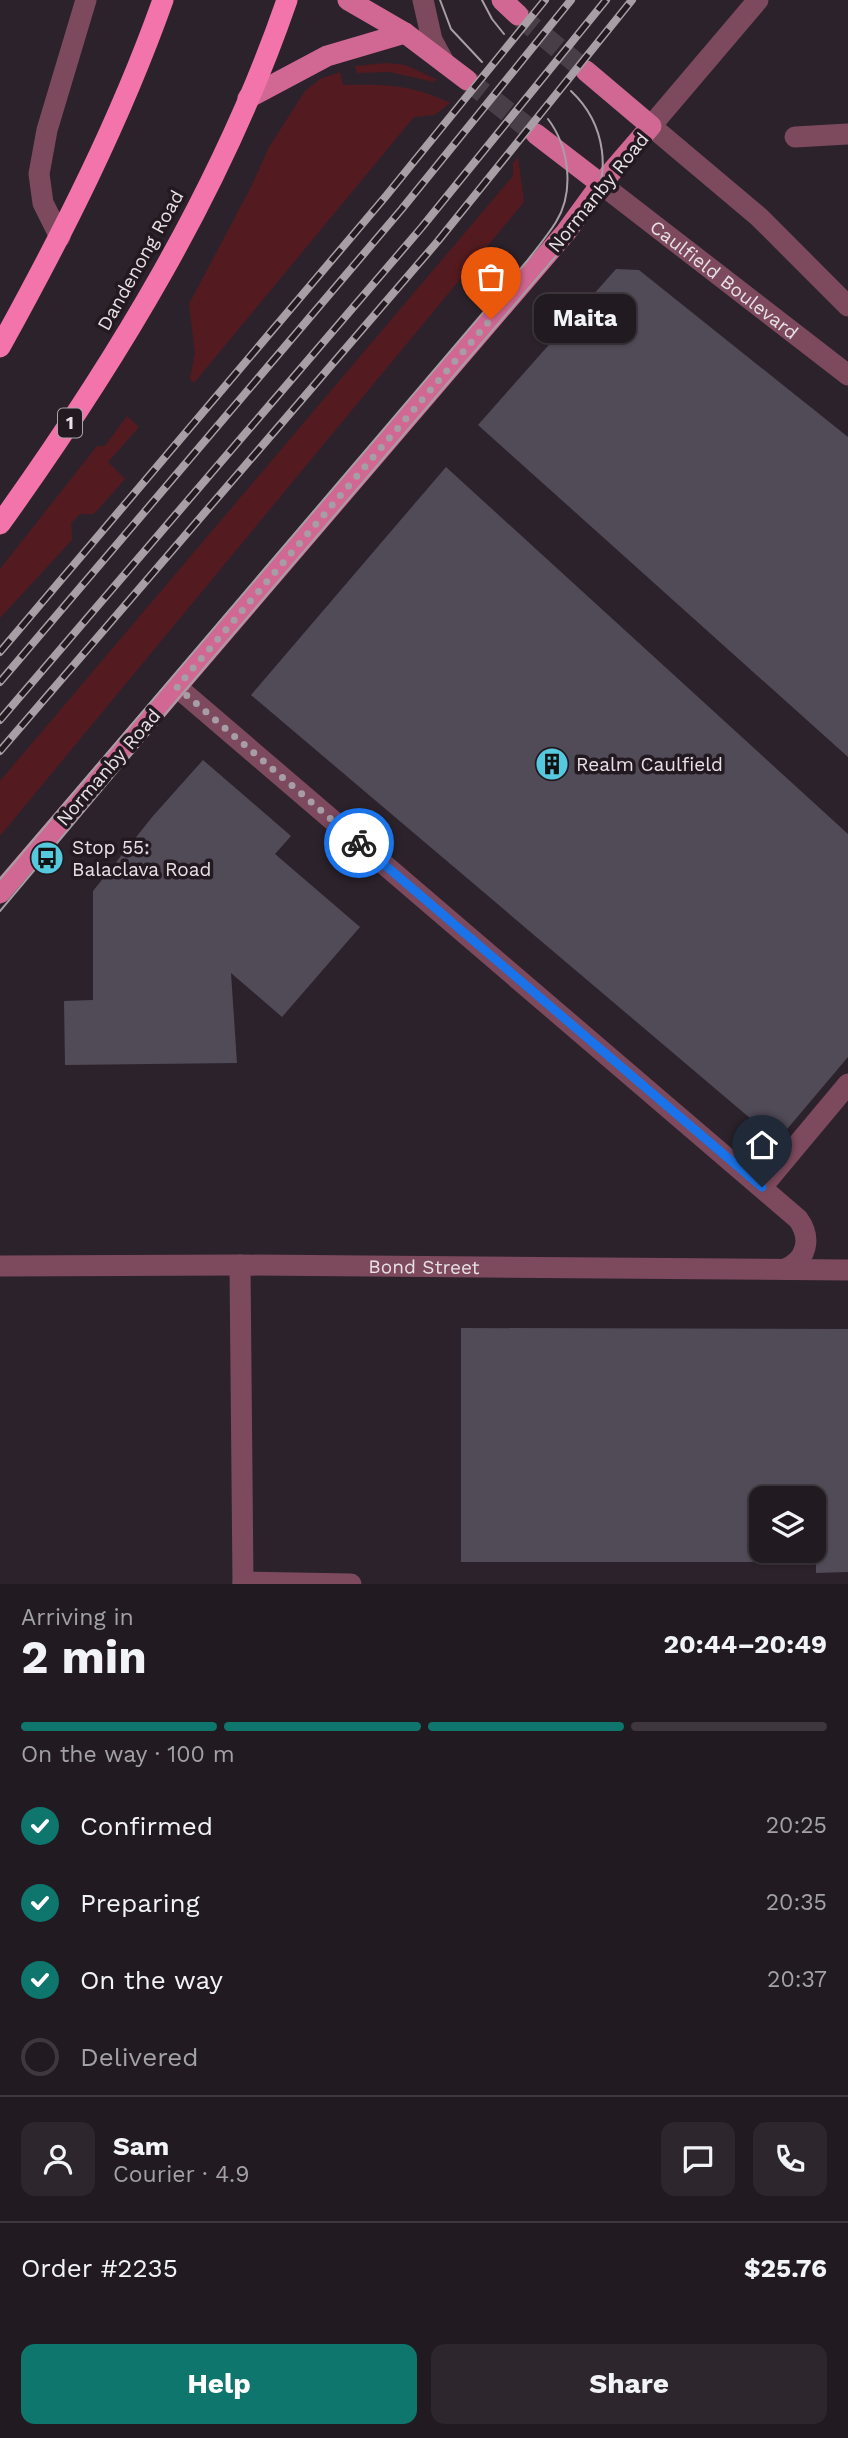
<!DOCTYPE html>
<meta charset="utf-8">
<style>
:root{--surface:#211a20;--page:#2d272d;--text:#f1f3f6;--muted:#a2a1a5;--line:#3e383e;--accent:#0f766e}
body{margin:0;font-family:"Work Sans",sans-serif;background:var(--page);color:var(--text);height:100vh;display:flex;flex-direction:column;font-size:26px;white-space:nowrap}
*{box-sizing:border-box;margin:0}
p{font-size:23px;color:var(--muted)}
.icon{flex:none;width:38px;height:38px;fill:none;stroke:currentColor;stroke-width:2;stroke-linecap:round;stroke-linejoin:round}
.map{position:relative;height:1584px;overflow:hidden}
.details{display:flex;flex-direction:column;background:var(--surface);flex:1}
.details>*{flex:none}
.fabs{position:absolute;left:749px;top:1486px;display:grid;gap:14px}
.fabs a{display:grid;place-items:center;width:77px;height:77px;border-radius:14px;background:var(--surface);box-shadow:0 2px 5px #0004,0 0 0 2px var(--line);font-size:35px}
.pin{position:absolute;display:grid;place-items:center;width:60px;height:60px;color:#fff;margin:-72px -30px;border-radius:50% 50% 50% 0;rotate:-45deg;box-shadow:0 0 7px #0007}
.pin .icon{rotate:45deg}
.courier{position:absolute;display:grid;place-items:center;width:70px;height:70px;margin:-35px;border:5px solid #1a73e8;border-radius:50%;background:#fff;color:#222;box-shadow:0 2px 9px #0007}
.bubble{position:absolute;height:49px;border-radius:14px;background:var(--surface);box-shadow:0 2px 5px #0004,0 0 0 2px var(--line);font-size:23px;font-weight:700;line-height:49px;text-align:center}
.headline em{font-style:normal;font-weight:700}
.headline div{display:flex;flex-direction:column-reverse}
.headline{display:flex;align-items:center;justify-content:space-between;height:119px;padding:0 21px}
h1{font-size:46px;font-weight:700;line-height:52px}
.bar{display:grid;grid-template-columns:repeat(4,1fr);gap:10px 7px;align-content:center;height:84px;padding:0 21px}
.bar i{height:9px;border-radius:5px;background:var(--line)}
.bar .selected{background:var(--accent)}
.bar p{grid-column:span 4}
.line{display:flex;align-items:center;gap:18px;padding:0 21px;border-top:2px solid var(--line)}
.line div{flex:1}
.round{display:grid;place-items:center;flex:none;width:74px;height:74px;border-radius:14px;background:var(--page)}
ol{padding:0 21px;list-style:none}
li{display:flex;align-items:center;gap:21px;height:77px}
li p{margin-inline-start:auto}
li .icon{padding:7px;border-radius:50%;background:var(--accent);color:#fff;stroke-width:4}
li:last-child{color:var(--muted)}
li i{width:38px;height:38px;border:4px solid var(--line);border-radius:50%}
.action{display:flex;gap:14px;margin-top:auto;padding:14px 21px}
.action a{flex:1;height:80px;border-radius:14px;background:var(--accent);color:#fff;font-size:28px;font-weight:700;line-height:80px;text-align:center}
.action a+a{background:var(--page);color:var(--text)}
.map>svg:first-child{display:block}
.green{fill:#531b20}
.building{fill:#514b58}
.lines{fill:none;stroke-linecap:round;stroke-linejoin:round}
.major-tunnel{stroke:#483e47;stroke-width:21;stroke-dasharray:21 10;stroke-linecap:butt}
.minor{stroke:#7d495d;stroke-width:21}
.major{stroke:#d16894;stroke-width:21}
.highway{stroke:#f374aa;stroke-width:21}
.tram{stroke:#a79fa5;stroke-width:2}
.rail-casing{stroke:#a79fa5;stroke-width:8}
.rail{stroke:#231921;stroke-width:5;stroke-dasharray:16;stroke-linecap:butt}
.done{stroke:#a69ea4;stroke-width:7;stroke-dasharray:0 12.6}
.route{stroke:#1a73e8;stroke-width:9}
.labels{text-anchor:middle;stroke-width:7;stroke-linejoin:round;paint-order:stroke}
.shield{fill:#231921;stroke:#aca4aa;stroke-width:2}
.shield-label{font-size:18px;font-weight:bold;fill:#e7e0e5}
.street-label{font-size:19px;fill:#e7e0e5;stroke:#231921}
.poi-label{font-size:19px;fill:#e7e0e5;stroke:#231921;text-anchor:start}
</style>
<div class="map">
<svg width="848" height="1584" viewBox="0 0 848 1584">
<rect width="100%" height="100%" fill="#2c222b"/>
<g class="green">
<path d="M 386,63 L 405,65 L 436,79 L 434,82 L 390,72 L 357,73 L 355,66 Z"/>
<path d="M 340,72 L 343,85 C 383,84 412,84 450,103 L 435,115 L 414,117 L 194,383 L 190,379 L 195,353 L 189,304 L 251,187 L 269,147 L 305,91 L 320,79 Z"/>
<path d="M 518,157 L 524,202 L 0,836 L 0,781 L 513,176 L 513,163 Z"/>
<path d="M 127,416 L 139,427 L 108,462 L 125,479 L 94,514 L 80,514 L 71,523 L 72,540 L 0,618 L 0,569 L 97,446 L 105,446 Z"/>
</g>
<g class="building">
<path d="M 616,269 L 639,270 L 848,437 L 848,757 L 478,425 Z"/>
<path d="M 446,467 L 848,834 L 848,1057 L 777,1141 L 251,695 Z"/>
<path d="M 203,760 L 291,836 L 275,854 L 360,927 L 282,1017 L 231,973 L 237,1063 L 65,1065 L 64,1001 L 93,1000 L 93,891 L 153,816 Z"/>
<path d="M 461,1328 L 848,1329 L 848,1572 L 816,1573 L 816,1498 L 761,1498 L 761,1562 L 461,1562 Z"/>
</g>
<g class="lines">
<g class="major-tunnel">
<path d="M 518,15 L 586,71"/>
<path d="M 467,80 L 536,134"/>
</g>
<g class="minor">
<path d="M 423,0 L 432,40 L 444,62"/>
<path d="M 758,0 L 651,126 L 759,217 L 848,306"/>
<path d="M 795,137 L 848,134"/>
<path id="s1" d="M 601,184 L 848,375"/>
<path d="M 60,237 L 43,203 L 39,174 L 47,130 L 86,0"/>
<path d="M 177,687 L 798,1219 C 812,1238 807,1260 785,1269"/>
<path d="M 762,1187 L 848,1084"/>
<path d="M 240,1265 L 243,1584"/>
<path id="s2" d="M 0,1266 L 240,1265 L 848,1270"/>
<path d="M 243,1582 L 351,1584"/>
</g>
<g class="major">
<path d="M 348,0 L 405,33 L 467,80"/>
<path d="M 502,0 L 518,15"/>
<path d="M 248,98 L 327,56 L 405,33"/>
<path d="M 536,134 L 601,184"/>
<path d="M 0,893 L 566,232 L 601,184 L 651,126 L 586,71"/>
</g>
<g class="highway">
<path d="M 0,347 C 62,235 120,121 163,0"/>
<path d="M 0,524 C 116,362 222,189 287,0"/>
</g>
<g class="tram">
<path d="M 440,0 L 451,29 L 482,62"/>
<path d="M 482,0 L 492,19 L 504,34"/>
<path d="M 0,879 L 527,261 C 537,248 548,235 556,222 C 575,191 569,147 548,119"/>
<path d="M 0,911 L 183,693 L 546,268 C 560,251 576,235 587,216 C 613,175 606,124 571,91"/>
</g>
<defs>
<g id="rail">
<path d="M 0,652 L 386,196 L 545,0"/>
<path d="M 0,682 L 401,210 L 571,0"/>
<path d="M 0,720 L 422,227 L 606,0"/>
<path d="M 0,751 L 438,241 L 632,0"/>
</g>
</defs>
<use href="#rail" class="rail-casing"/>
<use href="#rail" class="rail"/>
</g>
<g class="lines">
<path class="done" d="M 359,843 L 177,687 L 491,319"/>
<path class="route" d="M 359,843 L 762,1187"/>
</g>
<defs>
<symbol id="building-disc" viewBox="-11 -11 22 22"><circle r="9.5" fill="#55cadf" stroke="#231921"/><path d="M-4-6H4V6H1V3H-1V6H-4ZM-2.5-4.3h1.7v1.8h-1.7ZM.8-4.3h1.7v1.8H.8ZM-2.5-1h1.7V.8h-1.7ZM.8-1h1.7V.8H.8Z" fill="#111"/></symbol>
<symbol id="bus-disc" viewBox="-11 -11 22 22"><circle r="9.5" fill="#55cadf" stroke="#231921"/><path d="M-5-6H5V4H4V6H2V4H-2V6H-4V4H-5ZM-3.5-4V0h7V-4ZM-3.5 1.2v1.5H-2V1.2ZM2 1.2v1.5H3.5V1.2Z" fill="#111"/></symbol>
</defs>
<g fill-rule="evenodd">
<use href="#building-disc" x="533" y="745" width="38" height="38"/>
<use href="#bus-disc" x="28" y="839" width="38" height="38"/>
</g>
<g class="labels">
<rect class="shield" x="58" y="408.5" width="24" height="29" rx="5"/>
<g class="shield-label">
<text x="70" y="429">1</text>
</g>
<g class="street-label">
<text transform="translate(598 192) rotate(-51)" y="7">Normanby Road</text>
<text transform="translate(140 260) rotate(-61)" y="7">Dandenong Road</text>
<text dy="7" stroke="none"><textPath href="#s1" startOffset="156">Caulfield Boulevard</textPath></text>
<text transform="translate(108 767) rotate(-49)" y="7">Normanby Road</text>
<text dy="7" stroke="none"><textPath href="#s2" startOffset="424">Bond Street</textPath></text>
</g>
<g class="poi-label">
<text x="576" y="771">Realm Caulfield</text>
<text x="72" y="854">Stop 55:<tspan x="72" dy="22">Balaclava Road</tspan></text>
</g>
</g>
</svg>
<div class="fabs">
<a><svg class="icon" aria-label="layers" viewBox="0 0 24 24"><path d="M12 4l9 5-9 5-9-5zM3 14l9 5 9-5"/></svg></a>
</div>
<div class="pin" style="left:491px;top:319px;background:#ea580c"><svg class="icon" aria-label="bag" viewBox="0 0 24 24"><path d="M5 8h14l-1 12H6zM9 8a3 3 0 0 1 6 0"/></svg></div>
<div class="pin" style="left:762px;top:1187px;background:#1f2937"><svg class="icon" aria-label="home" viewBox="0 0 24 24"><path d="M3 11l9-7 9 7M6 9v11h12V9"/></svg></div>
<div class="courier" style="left:359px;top:843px"><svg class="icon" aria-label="bike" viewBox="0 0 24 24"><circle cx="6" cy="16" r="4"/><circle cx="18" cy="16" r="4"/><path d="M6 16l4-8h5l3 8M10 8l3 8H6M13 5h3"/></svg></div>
<div class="bubble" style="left:534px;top:294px;width:102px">Maita</div>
</div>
<section class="details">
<div class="headline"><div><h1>2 min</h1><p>Arriving in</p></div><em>20:44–20:49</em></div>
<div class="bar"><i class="selected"></i><i class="selected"></i><i class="selected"></i><i></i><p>On the way · 100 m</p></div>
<ol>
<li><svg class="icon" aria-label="check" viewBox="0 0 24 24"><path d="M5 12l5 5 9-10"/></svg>Confirmed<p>20:25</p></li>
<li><svg class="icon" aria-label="check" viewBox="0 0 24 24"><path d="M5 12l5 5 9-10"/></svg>Preparing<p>20:35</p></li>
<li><svg class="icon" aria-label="check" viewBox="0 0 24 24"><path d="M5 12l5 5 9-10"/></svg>On the way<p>20:37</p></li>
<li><i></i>Delivered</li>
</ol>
<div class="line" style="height:126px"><a class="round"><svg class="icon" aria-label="person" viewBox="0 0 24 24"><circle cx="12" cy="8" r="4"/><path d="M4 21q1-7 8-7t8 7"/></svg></a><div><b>Sam</b><p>Courier · 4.9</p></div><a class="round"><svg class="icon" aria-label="chat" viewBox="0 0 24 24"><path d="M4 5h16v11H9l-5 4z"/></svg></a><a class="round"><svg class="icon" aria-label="phone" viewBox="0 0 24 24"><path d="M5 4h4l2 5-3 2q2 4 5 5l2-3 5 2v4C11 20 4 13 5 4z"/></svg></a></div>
<div class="line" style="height:91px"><div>Order #2235</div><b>$25.76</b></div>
<div class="action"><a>Help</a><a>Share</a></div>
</section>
